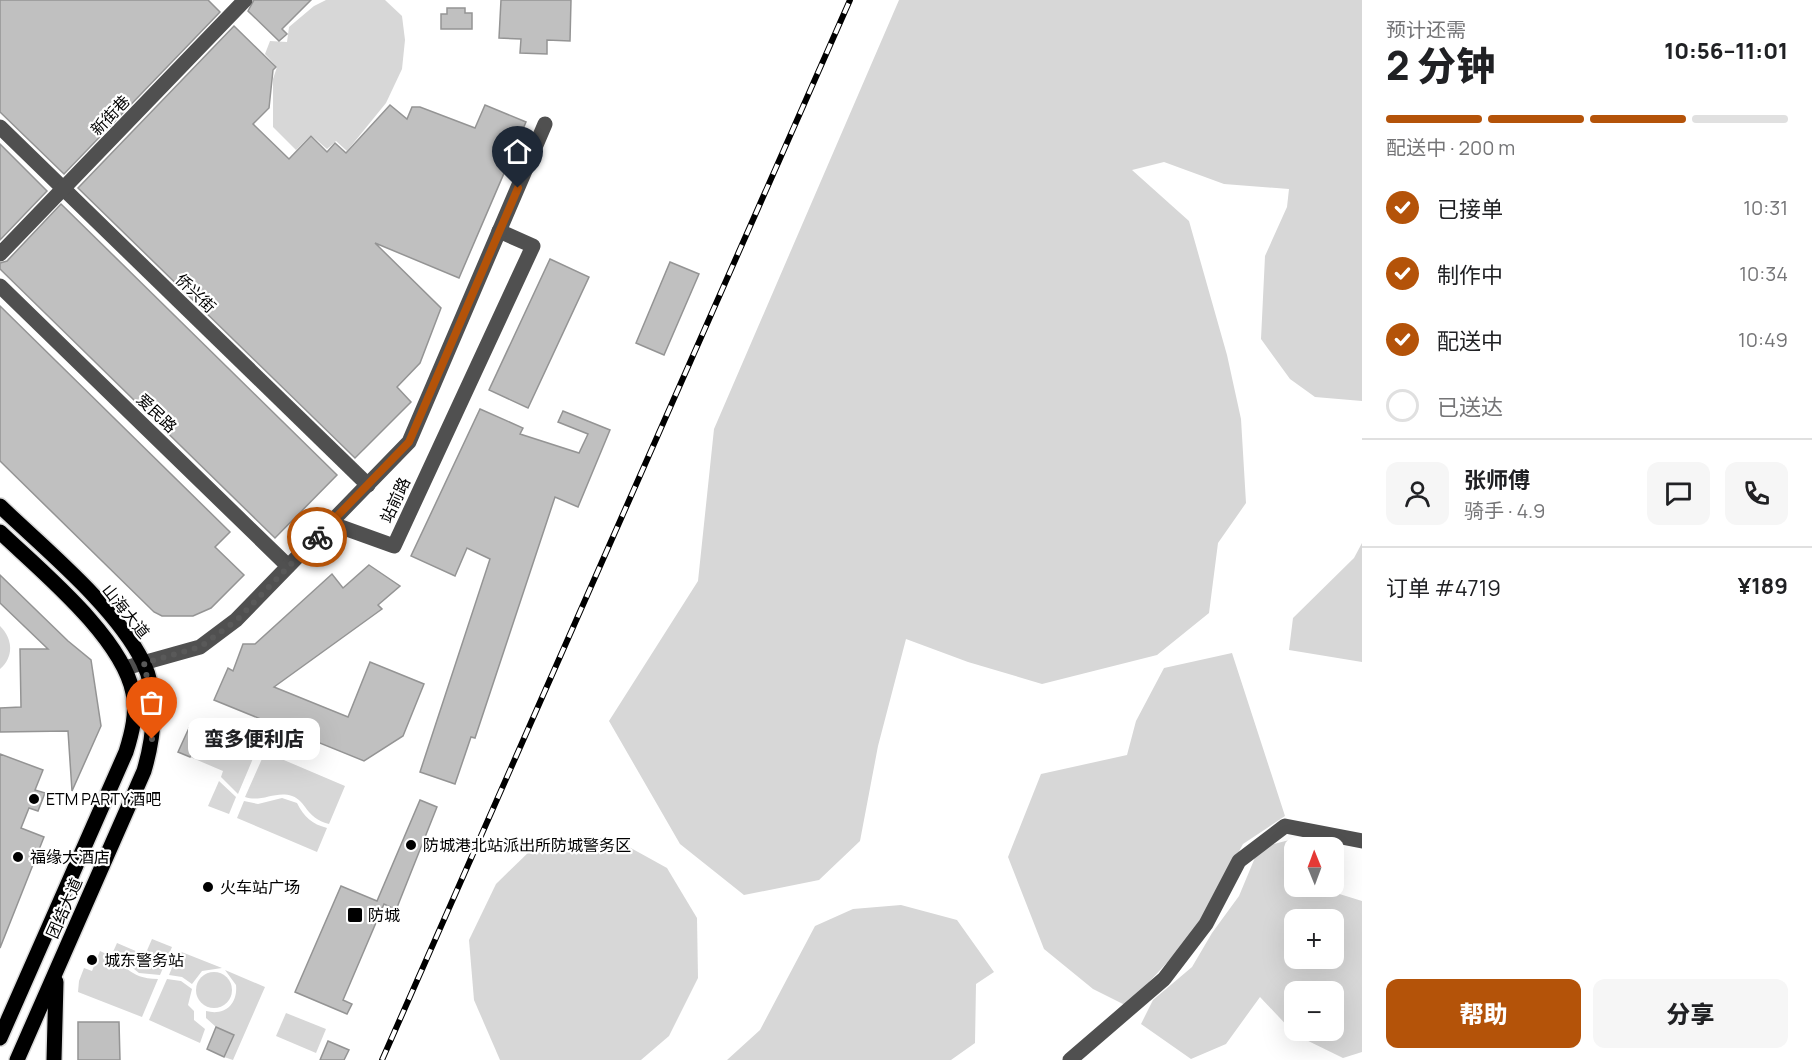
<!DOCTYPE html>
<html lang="zh">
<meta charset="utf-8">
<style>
:root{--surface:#fff;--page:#f6f6f6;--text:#202124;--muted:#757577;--line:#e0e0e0;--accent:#b45309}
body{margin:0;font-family:Manrope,"Noto Sans SC",sans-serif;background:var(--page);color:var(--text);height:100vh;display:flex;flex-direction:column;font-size:22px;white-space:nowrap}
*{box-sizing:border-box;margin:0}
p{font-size:20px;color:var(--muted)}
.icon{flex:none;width:33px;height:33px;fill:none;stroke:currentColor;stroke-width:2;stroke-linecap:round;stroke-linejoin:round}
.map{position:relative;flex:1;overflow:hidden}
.drawer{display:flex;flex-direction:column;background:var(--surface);width:450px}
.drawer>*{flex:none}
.needle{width:39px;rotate:359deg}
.tools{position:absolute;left:1284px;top:837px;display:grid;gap:12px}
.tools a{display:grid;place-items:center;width:60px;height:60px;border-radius:12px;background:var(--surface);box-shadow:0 6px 24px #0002;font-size:30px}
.pin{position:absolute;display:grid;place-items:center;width:51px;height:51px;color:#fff;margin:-62px -26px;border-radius:50% 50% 50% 0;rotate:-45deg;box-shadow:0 0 6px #0007}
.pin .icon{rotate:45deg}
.courier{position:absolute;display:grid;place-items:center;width:60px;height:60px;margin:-30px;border:4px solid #b45309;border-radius:50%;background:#fff;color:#222;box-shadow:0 2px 8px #0007}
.bubble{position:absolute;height:42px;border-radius:12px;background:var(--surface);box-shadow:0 6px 24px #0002;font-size:20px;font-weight:800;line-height:42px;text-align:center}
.summary em{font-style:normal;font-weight:800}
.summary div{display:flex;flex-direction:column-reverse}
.summary{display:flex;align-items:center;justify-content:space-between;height:102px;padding:0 24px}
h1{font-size:39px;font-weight:800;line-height:45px}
.bar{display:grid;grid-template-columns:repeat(4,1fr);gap:9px 6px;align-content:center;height:72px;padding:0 24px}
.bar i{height:8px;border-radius:4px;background:var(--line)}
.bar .on{background:var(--accent)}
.bar p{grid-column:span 4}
.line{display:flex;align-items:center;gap:15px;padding:0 24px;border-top:2px solid var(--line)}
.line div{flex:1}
.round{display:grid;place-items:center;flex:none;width:63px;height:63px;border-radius:12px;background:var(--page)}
ol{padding:0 24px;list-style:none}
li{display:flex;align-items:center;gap:18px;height:66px}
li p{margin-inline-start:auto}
li .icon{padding:6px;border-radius:50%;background:var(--accent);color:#fff;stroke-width:4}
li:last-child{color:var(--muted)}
li i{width:33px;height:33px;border:3px solid var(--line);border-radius:50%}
.primary-button{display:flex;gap:12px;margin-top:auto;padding:12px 24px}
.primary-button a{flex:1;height:69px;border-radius:12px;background:var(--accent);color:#fff;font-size:24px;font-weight:800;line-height:69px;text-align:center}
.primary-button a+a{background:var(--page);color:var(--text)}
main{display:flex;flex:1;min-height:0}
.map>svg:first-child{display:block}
.green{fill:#d7d7d7;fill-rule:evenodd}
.building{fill:#c0c0c0;stroke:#949494;stroke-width:1.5}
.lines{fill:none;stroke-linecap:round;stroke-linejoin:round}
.major-casing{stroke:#dbdbdb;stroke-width:18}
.minor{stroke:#505050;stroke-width:15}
.major{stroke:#000;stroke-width:15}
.rail-casing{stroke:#000;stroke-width:6}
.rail{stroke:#fff;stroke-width:4;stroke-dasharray:11;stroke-linecap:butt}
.done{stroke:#595959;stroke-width:6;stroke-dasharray:0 10.8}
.route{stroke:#b45309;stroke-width:8}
.poi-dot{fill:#000;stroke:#fff;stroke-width:2}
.labels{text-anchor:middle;stroke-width:4.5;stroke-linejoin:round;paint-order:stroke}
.street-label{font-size:16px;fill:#000;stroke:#fff}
.poi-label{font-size:16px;fill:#000;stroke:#fff;text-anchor:start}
</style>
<main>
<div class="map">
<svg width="1362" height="1060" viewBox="0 0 1362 1060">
<rect width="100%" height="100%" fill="#fff"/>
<g class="green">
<path d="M 326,0 L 385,0 L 402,16 L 405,40 L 402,69 L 386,103 L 347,151 L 336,141 L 327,149 L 311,135 L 296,150 L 273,127 L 273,79 L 277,67 L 265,54 L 270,41 L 287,42 L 289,27 L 314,6 Z"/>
<path d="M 899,0 L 1362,0 L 1362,401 L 1315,397 L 1290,379 L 1261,339 L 1265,256 L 1287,207 L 1289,189 L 1224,184 L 1164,162 L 1132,170 L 1189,221 L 1227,355 L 1241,419 L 1246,503 L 1218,543 L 1209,613 L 1157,655 L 1042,684 L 968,662 L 906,639 L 878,746 L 860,841 L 819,880 L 744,895 L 680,844 L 609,721 L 698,581 L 714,429 Z"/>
<path d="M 1362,543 L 1362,662 L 1289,650 L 1293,618 L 1354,558 Z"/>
<path d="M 0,626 C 13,639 14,657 0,669 Z"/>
<path d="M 1232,653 L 1285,816 L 1243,844 L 1196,931 L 1127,1006 L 1093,989 L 1044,949 L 1008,857 L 1041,774 L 1127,755 L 1136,721 L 1164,668 Z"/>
<path d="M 191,723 L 197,723 L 257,749 L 238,794 L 221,777 L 223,771 L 190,757 L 200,733 L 189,728 Z"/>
<path d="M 265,752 L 345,786 L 329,824 C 305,818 307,801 292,796 C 276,790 261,803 245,797 Z"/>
<path d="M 219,781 L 236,797 L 229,814 L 208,806 Z"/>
<path d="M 282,798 L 297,803 C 304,817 312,824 327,828 L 317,852 L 237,818 L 244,801 L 258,804 Z"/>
<path d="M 595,837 L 620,842 L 667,868 L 697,918 L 698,978 L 669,1036 L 641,1060 L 500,1060 L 474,1000 L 469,940 L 496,884 L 535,846 Z"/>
<path d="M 1301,837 L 1307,847 L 1294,848 L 1294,886 L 1330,887 L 1333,892 L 1362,901 L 1362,1052 L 1343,1058 L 1296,1035 L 1260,997 L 1226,1044 L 1191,1059 L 1141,1024 L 1153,1000 L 1192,967 L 1212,933 L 1239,896 L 1259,848 ZM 1294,920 L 1334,920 L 1334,958 L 1294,958 ZM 1294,992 L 1334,992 L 1334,1030 L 1294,1030 Z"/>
<path d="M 901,905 L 957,920 L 994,972 L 976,984 L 975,1043 L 951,1060 L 727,1060 L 760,1030 L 815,926 L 853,909 Z"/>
<path d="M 152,939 L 172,947 L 160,975 L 139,973 L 113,952 L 117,943 L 145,955 Z"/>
<path d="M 100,951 C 127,962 127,979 158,979 L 142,1017 L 78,992 L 79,981 L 84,968 L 92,971 Z"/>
<path d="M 179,951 L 222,968 L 202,971 L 192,984 L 182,977 L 169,975 Z"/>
<path d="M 225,970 L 265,987 L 233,1060 L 224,1057 L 216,1027 L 206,1018 L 206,1011 C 225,1016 238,1004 236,985 Z"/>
<circle cx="214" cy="990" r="18"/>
<path d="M 167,979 L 181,981 L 192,989 L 188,1005 L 194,1011 L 194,1020 L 205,1029 L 200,1043 L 149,1020 Z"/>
<path d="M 286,1013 L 326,1029 L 316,1053 L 276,1036 Z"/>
</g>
<g class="building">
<path d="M 0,0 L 208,0 L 220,12 L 64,174 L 0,112 Z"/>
<path d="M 254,0 L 311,0 L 282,29 L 287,34 L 279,41 L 248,11 Z"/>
<path d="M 501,0 L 571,0 L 570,41 L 547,40 L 547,54 L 520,53 L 521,39 L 499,38 Z"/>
<path d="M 447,8 L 465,8 L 465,13 L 472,13 L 472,29 L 441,29 L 441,14 L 447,14 Z"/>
<path d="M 234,26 L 276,67 L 273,70 L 269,108 L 253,124 L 289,159 L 311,136 L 327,152 L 335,143 L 346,153 L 390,105 L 407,119 L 412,107 L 420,107 L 475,128 L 485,105 L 526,122 L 459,278 L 375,243 L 441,308 L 420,363 L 397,387 L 411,402 L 355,458 L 78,188 Z"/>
<path d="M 0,144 L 47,191 L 0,240 Z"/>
<path d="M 61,204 L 337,475 L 275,538 L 0,269 L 0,263 L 7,261 Z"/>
<path d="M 550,259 L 589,277 L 528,408 L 489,390 Z"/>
<path d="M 670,262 L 699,274 L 664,355 L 636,343 Z"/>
<path d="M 0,306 L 230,532 L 215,547 L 244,575 L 211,608 L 193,616 L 162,616 L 154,612 L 0,461 Z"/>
<path d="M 480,409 L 523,428 L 520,434 L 579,453 L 588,434 L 558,422 L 563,411 L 610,430 L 578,507 L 555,497 L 475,738 L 471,737 L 455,784 L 420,772 L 490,559 L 467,548 L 455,576 L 411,556 Z"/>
<path d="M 369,565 L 400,586 L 378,605 L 382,609 L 274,687 L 348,717 L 370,662 L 424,684 L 403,736 L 364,761 L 214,700 L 228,668 L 233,671 L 243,644 L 255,644 L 332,574 L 343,588 Z"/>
<path d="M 0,575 L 68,641 L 91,660 L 101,726 L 72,791 L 68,731 L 0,732 L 0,708 L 21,707 L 20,649 L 48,649 L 0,603 Z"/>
<path d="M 189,728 L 200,733 L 190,757 L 178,752 Z"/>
<path d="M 0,754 L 43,770 L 35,790 L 45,793 L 38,811 L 29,808 L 21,828 L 44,837 L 0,948 Z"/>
<path d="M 420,800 L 437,807 L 396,910 L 384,904 L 343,1000 L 352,1004 L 347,1014 L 295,992 L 341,886 L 377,901 Z"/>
<path d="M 78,1022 L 119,1022 L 120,1060 L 78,1060 Z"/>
<path d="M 216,1027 L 234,1035 L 224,1057 L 207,1049 Z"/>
<path d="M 328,1041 L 349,1050 L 344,1060 L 320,1060 Z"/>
</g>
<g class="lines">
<defs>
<g id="major">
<path d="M 0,506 C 45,549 116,607 143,662 C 159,695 154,737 144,771 L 17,1060"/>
<path d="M 0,532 C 41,571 122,637 133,693 C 137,713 132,733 126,752 L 0,1038"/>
<path d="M 54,1060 L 56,982"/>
</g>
</defs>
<use href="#major" class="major-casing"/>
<g class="minor">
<path d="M 0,127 L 368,485"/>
<path d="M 0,254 L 245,0"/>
<path d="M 0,286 L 288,566"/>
<path d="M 330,523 L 394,546 L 533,246 L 499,231"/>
<path d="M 125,668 L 200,647 L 236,620 L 409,442 L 545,124"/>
<path d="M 1070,1060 L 1164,979 L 1206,924 L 1239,861 L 1285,826 L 1362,841"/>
</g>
<use href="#major" class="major"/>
<defs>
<path id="rail" d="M 382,1060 L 850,0"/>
</defs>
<use href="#rail" class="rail-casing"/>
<use href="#rail" class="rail"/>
</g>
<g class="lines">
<path class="done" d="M 152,739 L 153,707 L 144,663 L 200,647 L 237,620 L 317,537"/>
<path class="route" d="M 317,537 L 409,442 L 518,188"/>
</g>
<g class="poi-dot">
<circle cx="34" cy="799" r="6"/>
<circle cx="411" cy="845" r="6"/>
<circle cx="18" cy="857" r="6"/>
<circle cx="208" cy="887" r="6"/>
<rect x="347" y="907" width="16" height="16" rx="3"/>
<circle cx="92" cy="960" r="6"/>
</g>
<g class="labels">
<g class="street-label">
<text transform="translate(110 115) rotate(-46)" y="6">新街巷</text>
<text transform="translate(196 293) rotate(44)" y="6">侨兴街</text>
<text transform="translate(157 413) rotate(44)" y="6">爱民路</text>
<text transform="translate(395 500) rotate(-65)" y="6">站前路</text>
<text transform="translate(126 611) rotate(51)" y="6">山海大道</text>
<text transform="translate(64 908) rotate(-66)" y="6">团结大道</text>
</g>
<g class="poi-label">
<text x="46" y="805">ETM PARTY酒吧</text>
<text x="423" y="851">防城港北站派出所防城警务区</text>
<text x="30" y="863">福缘大酒店</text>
<text x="220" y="893">火车站广场</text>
<text x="368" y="921">防城</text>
<text x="104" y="966">城东警务站</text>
</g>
</g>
</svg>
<div class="tools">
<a><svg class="needle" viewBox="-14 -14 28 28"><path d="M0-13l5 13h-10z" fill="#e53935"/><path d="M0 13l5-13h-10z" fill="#757577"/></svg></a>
<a>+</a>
<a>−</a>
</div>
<div class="pin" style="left:152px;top:739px;background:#ea580c"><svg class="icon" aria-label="bag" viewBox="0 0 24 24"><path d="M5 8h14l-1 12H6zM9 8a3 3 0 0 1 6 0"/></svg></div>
<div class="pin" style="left:518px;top:188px;background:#1f2937"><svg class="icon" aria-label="home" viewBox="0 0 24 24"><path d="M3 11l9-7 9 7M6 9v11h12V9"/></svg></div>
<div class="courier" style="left:317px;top:537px"><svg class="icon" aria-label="bike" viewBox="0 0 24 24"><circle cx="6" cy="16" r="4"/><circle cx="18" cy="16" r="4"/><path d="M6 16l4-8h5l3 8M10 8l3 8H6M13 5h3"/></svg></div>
<div class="bubble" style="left:188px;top:718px;width:132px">蛮多便利店</div>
</div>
<section class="drawer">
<div class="summary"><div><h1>2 分钟</h1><p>预计还需</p></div><em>10:56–11:01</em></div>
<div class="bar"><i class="on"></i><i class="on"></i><i class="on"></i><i></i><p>配送中 · 200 m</p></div>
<ol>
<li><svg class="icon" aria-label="check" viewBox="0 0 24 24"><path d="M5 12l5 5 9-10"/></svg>已接单<p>10:31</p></li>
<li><svg class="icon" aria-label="check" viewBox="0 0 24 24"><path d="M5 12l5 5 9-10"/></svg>制作中<p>10:34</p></li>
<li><svg class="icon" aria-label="check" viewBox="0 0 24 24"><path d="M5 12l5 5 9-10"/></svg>配送中<p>10:49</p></li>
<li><i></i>已送达</li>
</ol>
<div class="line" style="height:108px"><a class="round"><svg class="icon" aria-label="person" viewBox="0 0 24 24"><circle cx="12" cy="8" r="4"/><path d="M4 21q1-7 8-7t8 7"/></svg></a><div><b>张师傅</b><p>骑手 · 4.9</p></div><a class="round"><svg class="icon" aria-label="chat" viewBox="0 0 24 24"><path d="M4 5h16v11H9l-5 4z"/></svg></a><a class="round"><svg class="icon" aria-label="phone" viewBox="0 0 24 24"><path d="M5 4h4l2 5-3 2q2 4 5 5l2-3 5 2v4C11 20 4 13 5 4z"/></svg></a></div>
<div class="line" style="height:78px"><div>订单 #4719</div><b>¥189</b></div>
<div class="primary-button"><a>帮助</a><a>分享</a></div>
</section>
</main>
